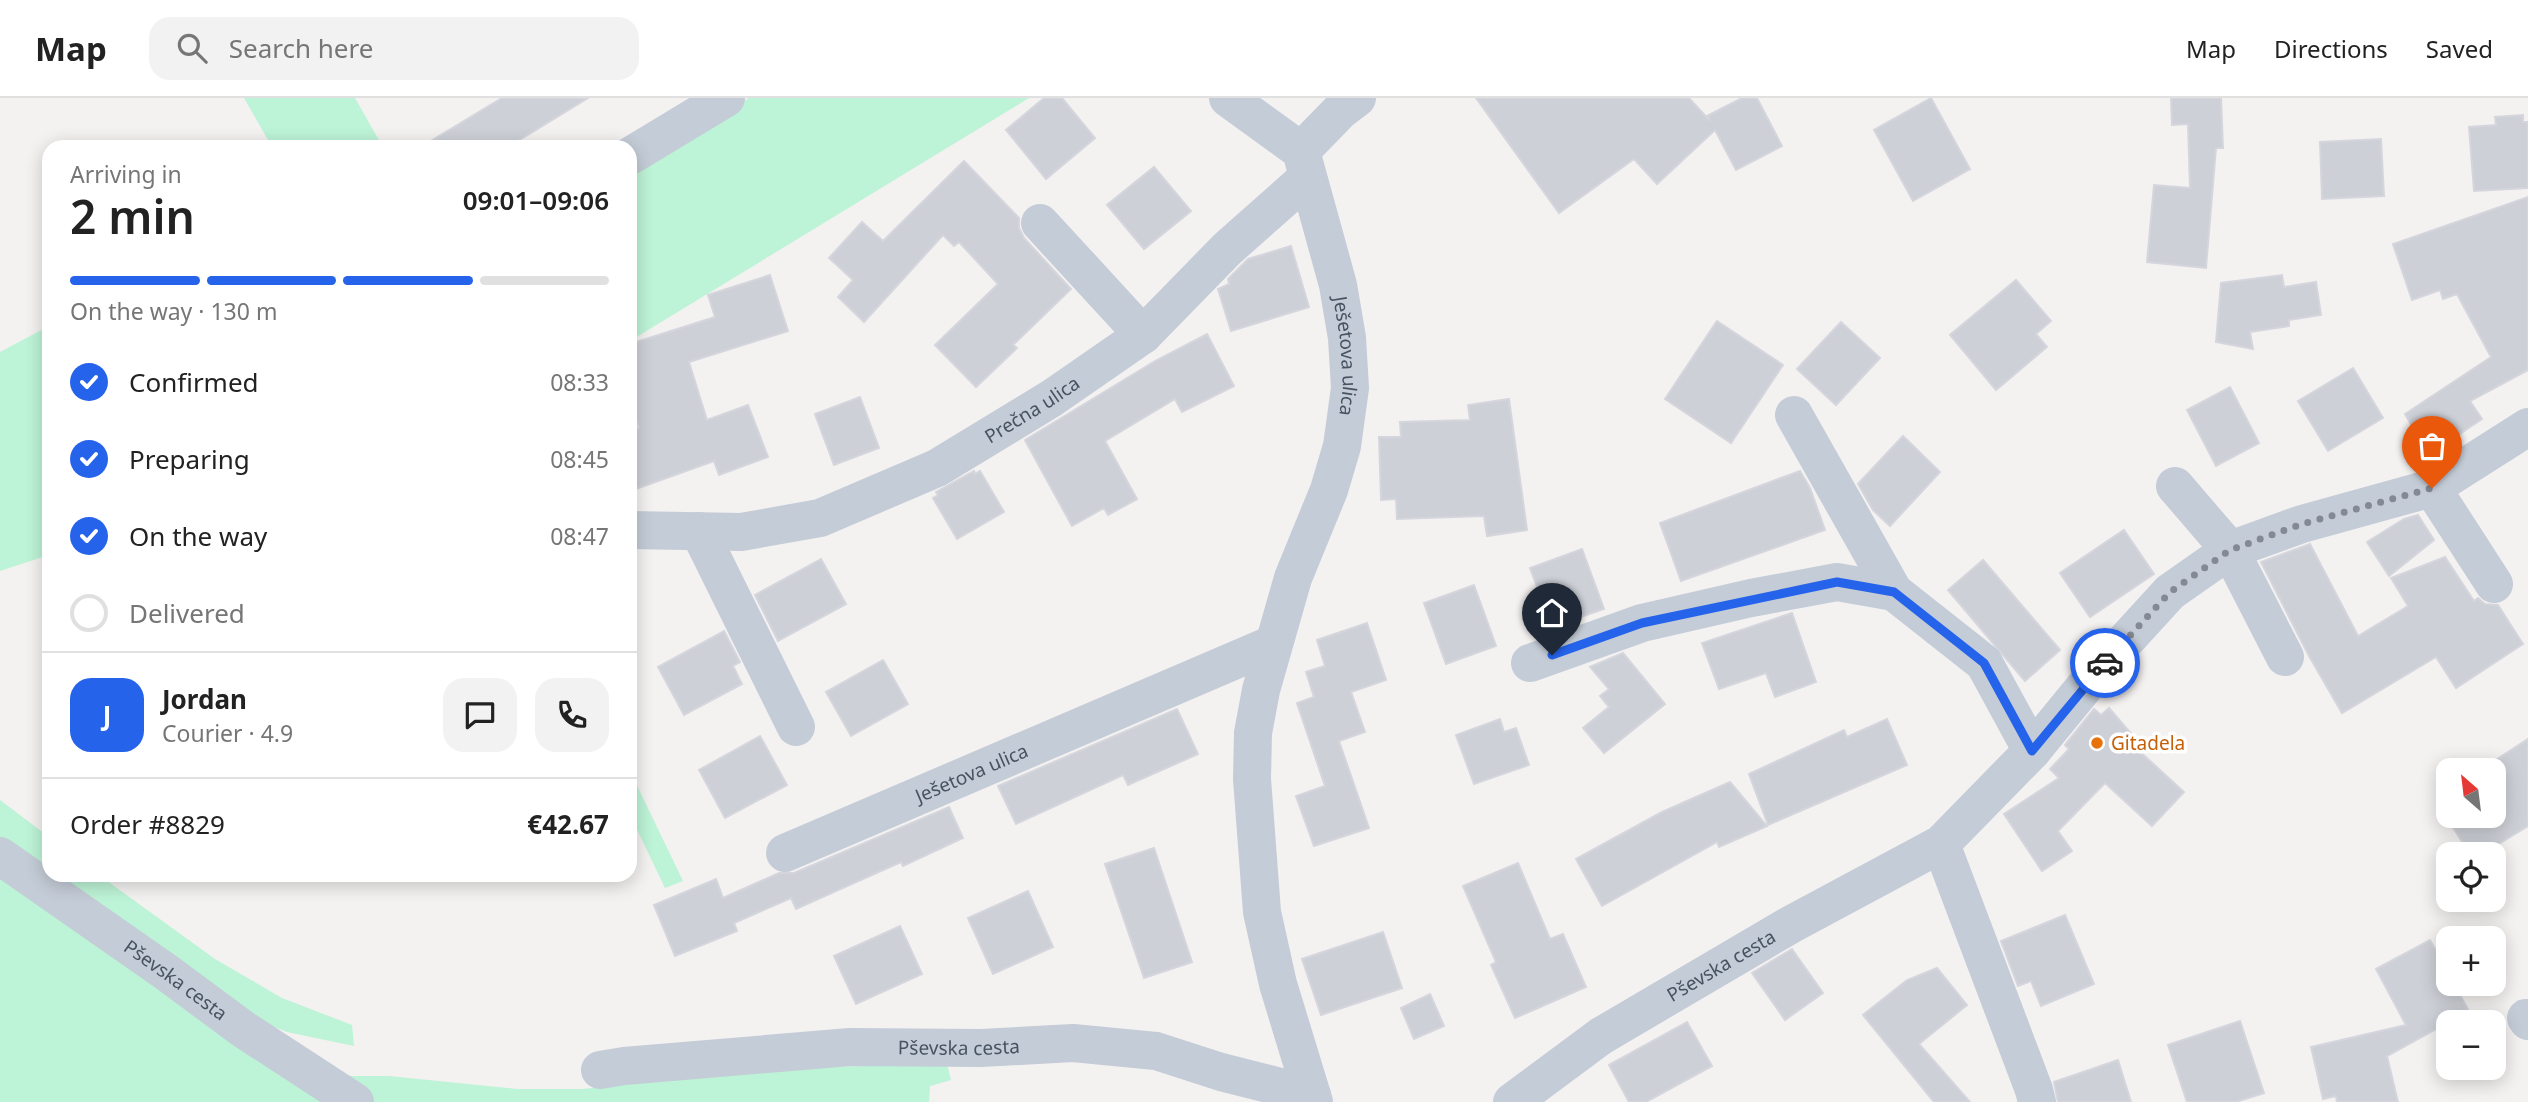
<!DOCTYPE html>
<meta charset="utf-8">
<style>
:root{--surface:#fff;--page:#f2f2f2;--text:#222;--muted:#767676;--line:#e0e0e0;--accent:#2563eb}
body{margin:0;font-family:"Noto Sans",sans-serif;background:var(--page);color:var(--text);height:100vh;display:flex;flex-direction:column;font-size:26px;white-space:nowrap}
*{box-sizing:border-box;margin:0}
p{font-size:23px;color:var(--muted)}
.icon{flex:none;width:38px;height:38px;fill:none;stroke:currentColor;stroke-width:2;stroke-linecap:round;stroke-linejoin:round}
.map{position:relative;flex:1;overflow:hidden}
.sheet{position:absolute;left:42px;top:42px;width:595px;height:742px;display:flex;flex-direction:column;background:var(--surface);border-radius:21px;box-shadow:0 4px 18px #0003}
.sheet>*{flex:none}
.needle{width:46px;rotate:332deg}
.fabs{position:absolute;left:2436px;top:660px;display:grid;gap:14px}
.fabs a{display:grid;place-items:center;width:70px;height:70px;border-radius:14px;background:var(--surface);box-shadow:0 4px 18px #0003;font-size:35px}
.pin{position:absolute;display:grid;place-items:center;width:60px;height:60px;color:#fff;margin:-72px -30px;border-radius:50% 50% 50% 0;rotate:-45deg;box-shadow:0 0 7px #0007}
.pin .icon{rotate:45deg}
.courier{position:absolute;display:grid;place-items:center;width:70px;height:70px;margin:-35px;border:5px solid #2563eb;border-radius:50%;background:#fff;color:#222;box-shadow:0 2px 9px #0007}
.headline em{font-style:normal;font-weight:600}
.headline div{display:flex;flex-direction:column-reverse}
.headline{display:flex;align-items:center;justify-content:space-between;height:119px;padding:0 28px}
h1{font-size:46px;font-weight:600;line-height:52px}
.bar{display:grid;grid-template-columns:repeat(4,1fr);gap:10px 7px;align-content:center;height:84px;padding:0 28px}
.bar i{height:9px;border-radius:5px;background:var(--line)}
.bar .on{background:var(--accent)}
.bar p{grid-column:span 4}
.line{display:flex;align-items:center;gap:18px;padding:0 28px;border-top:2px solid var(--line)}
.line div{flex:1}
.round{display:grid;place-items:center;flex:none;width:74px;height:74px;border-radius:21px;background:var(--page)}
ol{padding:0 28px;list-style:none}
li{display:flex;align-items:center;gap:21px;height:77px}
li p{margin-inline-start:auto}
li .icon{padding:7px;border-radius:50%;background:var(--accent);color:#fff;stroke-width:4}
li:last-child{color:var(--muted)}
li i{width:38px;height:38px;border:4px solid var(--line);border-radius:50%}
header{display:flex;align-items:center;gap:42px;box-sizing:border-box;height:98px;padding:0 35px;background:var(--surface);border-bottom:2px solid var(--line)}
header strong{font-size:33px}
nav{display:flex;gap:38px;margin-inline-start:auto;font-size:24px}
.search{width:490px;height:63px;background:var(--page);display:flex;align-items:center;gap:18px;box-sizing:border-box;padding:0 24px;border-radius:21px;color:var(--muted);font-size:26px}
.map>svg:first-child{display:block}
.green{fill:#bdf3d6}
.building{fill:#cdd0d6;stroke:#d5d6dd;stroke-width:2}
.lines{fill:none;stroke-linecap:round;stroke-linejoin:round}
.minor{stroke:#c4ccd7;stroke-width:38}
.done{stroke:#848a93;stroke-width:7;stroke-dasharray:0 12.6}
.route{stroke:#2563eb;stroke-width:9}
.food-dot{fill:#e8710a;stroke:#fff;stroke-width:2.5}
.labels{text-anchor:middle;stroke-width:7;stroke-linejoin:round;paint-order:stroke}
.street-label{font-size:19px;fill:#475361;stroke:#fff}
.food-label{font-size:19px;fill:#c56008;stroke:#fff;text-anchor:start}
</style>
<header>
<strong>Map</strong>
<div class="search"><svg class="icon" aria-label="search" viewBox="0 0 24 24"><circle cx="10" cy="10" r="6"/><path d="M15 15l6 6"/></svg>Search here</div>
<nav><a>Map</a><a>Directions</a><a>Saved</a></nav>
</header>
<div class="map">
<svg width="2528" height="1004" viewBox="0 0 2528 1004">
<rect width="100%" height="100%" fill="#f4f1f1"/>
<g class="green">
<path d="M 244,0 L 355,0 L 380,44 L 371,49 L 272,49 Z"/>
<path d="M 749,0 L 1029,0 L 630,243 L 630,69 Z"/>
<path d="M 49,228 L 49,457 L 0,473 L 0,254 Z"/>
<path d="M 630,673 L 683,783 L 665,790 L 630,717 Z"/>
<path d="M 0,702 L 49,739 L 49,776 L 0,740 Z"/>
<path d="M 51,777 L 99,777 L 215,861 L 282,900 L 352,927 L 354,948 L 287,934 L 254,921 Z"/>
<path d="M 0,779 L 317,978 L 389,978 L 517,991 L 582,991 L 783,970 L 947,966 L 951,982 L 930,988 L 929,1004 L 0,1004 Z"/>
</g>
<g class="building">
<path d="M 502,0 L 588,0 L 508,49 L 421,49 Z"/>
<path d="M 1044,0 L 1062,0 L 1095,40 L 1046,81 L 1006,32 Z"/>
<path d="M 1476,0 L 1689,0 L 1710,23 L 1707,18 L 1742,0 L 1757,0 L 1782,48 L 1736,72 L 1715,32 L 1657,86 L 1634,61 L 1559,115 Z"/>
<path d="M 1931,0 L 1970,71 L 1913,103 L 1874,32 Z"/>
<path d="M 2171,0 L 2221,0 L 2223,50 L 2216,50 L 2206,170 L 2147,164 L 2154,87 L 2190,90 L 2188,26 L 2172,27 Z"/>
<path d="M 2523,17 L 2523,24 L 2528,24 L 2528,90 L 2474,93 L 2469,29 L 2496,27 L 2495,19 Z"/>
<path d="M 2381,41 L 2384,98 L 2322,101 L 2320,44 Z"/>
<path d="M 964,63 L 1019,120 L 1019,130 L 1024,140 L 1071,191 L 1013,247 L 1017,250 L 976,289 L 935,247 L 998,186 L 959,144 L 954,148 L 943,137 L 864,224 L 838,199 L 853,182 L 829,160 L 862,124 L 883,143 Z"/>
<path d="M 1154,69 L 1191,113 L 1144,151 L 1107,107 Z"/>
<path d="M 2528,99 L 2528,272 L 2470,303 L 2482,321 L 2446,345 L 2432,324 L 2415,333 L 2405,316 L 2491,259 L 2457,196 L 2443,201 L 2440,192 L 2412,202 L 2393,146 Z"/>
<path d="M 1291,148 L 1309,209 L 1231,233 L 1218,191 L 1229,186 L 1228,181 L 1248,161 Z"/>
<path d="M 770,177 L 788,233 L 689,264 L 707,322 L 748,307 L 768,359 L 719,377 L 714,363 L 630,393 L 630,333 L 639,330 L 630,300 L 630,246 L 715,219 L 708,197 Z"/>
<path d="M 2282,177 L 2284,189 L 2316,184 L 2321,217 L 2289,222 L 2289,228 L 2250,234 L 2253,251 L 2216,244 L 2221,185 Z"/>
<path d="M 2016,182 L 2051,223 L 2036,236 L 2047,249 L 1996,292 L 1950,237 Z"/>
<path d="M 1717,223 L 1783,267 L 1731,345 L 1665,301 Z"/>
<path d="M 1841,224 L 1880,260 L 1836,307 L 1797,271 Z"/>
<path d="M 1207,236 L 1234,288 L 1182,314 L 1175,301 L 1105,343 L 1137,401 L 1108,417 L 1104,410 L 1072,428 L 1025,342 L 1155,263 Z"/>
<path d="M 2353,270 L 2383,320 L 2328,353 L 2298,303 Z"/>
<path d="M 2230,289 L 2259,345 L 2216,368 L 2187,312 Z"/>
<path d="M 860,299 L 879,350 L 834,367 L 815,316 Z"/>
<path d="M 1509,301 L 1527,432 L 1487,438 L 1484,418 L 1397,421 L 1396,401 L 1381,402 L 1379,339 L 1401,339 L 1400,324 L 1470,322 L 1468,307 Z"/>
<path d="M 1903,338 L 1940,374 L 1890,428 L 1873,412 L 1858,386 Z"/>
<path d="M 974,373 L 975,376 L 980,373 L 1004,414 L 957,441 L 933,400 L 938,397 L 936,394 Z"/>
<path d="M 1800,373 L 1810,390 L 1825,432 L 1681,483 L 1660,425 Z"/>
<path d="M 2418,417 L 2434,442 L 2389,478 L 2367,444 L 2404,421 Z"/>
<path d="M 2124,432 L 2154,476 L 2090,519 L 2060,475 Z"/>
<path d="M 2310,446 L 2358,538 L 2408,508 L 2391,480 L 2445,459 L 2474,503 L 2478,500 L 2485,506 L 2498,507 L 2523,546 L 2456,590 L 2436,559 L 2342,615 L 2309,558 L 2261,464 Z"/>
<path d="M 1582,451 L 1604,511 L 1552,529 L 1530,470 Z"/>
<path d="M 821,461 L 846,506 L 778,543 L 755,497 Z"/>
<path d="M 1983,462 L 2060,552 L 2025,583 L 1948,492 Z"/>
<path d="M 1474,487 L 1496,548 L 1446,566 L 1424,505 Z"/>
<path d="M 1792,515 L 1816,584 L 1775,599 L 1766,575 L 1719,591 L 1702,545 Z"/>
<path d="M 1367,525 L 1386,582 L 1351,594 L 1365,634 L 1339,643 L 1369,730 L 1314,748 L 1296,698 L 1325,688 L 1297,605 L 1314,599 L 1306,574 L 1325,568 L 1317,542 Z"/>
<path d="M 724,533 L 740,564 L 733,568 L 742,586 L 684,617 L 658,569 Z"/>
<path d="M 1623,555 L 1665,606 L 1604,655 L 1583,630 L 1609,609 L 1600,598 L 1609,591 L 1590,569 Z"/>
<path d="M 883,562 L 908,606 L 851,638 L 826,594 Z"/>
<path d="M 2109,610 L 2141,647 L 2137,651 L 2184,694 L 2152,728 L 2105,685 L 2058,733 L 2072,753 L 2042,773 L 2004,716 L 2059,680 L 2050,671 L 2069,651 L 2065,647 L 2094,611 L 2101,617 Z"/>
<path d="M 1177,611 L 1198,656 L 1128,687 L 1123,677 L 1016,726 L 998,688 Z"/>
<path d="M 1500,621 L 1504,634 L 1516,630 L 1529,667 L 1474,686 L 1456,637 Z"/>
<path d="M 1887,621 L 1907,667 L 1768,727 L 1749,676 L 1844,632 L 1847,639 Z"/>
<path d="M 760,638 L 787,687 L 725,720 L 699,672 Z"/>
<path d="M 2528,641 L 2528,728 L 2482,756 L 2470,756 L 2438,706 L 2448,699 L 2448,718 L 2494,718 L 2494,663 Z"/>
<path d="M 1730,684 L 1767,728 L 1719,749 L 1717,744 L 1602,808 L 1576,761 L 1662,714 Z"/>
<path d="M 949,709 L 963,740 L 903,768 L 901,764 L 796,811 L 791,800 L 734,825 L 737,833 L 675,858 L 654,807 L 716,781 L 723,800 L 779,775 L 794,775 Z"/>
<path d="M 1154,750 L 1192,864 L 1144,880 L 1105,766 Z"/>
<path d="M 1518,765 L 1550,841 L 1563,836 L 1586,889 L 1515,920 L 1491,867 L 1496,864 L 1463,788 Z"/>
<path d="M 1028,793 L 1053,849 L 993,876 L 968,820 Z"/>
<path d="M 2065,817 L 2094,886 L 2041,908 L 2031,883 L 2018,888 L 2001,843 Z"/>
<path d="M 900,828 L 922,876 L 856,906 L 834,858 Z"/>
<path d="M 1383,834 L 1402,890 L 1321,917 L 1302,861 Z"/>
<path d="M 2430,842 L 2448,875 L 2448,886 L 2454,886 L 2469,913 L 2387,958 L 2398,1004 L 2337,1004 L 2336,998 L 2323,1001 L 2311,949 L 2406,927 L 2376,871 Z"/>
<path d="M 1792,851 L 1823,895 L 1785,922 L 1752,875 Z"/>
<path d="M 1937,870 L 1967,907 L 1919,946 L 1970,1004 L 1934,1004 L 1863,917 L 1907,882 Z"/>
<path d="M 1430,896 L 1444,928 L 1414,941 L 1401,910 Z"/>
<path d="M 2240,923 L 2264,995 L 2236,1004 L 2187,1004 L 2168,947 Z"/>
<path d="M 1687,924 L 1712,968 L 1646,1004 L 1629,1004 L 1609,967 Z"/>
<path d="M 2118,962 L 2131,1004 L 2058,1004 L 2054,984 Z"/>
</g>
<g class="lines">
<g class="minor">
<path id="s1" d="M 1228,0 L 1301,53 L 1338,187 L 1347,240 L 1350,290 L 1342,348 L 1329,392 L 1293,480 L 1261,592 L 1253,635 L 1252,681 L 1262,814 L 1278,886 L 1314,1004"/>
<path d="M 1301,53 L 1340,13 L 1357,0"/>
<path d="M 630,58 L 726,0"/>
<path d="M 1040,125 L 1143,237"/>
<path d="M 1794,317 L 1894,494"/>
<path d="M 2175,388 L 2230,452 L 2285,559"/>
<path d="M 2432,390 L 2494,486"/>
<path id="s2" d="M 630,432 L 741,434 L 820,420 L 937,370 L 1052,300 L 1143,237 L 1227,151 L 1307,80"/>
<path d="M 699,433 L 796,629"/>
<path d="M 1530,565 L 1642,525 L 1751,500 L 1837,484 L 1894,494 L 1984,565 L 2032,653"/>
<path d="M 1941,746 L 2034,992 L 2037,1004"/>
<path id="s3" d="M 785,755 L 1273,546"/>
<path id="s4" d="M 0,758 L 166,874 L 243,931 L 355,1004"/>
<path d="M 2526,920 L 2528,923"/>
<path id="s5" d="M 600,972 L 624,968 L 850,949 L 981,950 L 1073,945 L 1156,953 L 1221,974 L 1312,997"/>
<path id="s6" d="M 1512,1004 L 1601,938 L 1790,827 L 1941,746 L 2032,653 L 2095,576 L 2170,494 L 2230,452 L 2302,426 L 2432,390 L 2528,329"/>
</g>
</g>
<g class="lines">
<path class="done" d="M 2105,565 L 2170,494 L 2230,452 L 2302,426 L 2432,390"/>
<path class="route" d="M 1552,557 L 1642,525 L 1837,484 L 1894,494 L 1984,565 L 2032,653 L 2105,565"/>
</g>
<circle class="food-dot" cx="2097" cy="645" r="7"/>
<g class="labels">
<g class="street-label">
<text dy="7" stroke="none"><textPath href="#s1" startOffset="301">Ješetova ulica</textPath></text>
<text dy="7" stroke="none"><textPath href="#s2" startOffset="430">Prečna ulica</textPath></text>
<text dy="7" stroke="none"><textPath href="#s3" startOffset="203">Ješetova ulica</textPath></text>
<text dy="7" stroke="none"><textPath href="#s6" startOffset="250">Pševska cesta</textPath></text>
<text dy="7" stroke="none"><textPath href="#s4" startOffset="215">Pševska cesta</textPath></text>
<text dy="7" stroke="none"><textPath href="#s5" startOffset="360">Pševska cesta</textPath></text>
</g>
<g class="food-label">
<text x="2111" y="652">Gitadela</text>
</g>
</g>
</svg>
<div class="fabs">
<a><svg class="needle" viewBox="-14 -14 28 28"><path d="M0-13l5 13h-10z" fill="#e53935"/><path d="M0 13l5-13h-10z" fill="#767676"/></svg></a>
<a><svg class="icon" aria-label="locate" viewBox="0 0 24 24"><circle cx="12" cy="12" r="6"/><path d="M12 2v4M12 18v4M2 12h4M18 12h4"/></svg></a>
<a>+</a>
<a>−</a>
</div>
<div class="pin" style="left:2432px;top:390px;background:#ea580c"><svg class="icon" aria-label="bag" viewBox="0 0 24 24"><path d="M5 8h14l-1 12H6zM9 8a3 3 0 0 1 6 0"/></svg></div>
<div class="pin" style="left:1552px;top:557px;background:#1f2937"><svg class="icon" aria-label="home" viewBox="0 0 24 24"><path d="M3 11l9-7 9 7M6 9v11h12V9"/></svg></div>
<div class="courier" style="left:2105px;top:565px"><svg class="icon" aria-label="car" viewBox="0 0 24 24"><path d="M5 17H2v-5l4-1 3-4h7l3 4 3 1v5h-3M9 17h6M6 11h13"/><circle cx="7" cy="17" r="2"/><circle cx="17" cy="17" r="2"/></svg></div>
<section class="sheet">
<div class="headline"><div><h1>2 min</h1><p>Arriving in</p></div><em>09:01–09:06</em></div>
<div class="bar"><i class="on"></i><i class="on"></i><i class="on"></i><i></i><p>On the way · 130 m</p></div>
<ol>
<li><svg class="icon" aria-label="check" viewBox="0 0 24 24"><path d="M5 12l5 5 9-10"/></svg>Confirmed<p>08:33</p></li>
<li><svg class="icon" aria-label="check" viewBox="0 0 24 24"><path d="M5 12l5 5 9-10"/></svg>Preparing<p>08:45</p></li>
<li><svg class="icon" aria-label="check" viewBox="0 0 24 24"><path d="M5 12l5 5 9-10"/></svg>On the way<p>08:47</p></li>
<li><i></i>Delivered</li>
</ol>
<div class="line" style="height:126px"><b class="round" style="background:var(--accent);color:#fff">J</b><div><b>Jordan</b><p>Courier · 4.9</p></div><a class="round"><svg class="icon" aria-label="chat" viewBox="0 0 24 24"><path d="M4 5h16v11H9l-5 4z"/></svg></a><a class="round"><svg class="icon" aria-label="phone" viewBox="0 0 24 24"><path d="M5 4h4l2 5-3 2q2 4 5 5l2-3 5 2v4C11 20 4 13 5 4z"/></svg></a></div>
<div class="line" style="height:91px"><div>Order #8829</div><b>€42.67</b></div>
</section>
</div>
